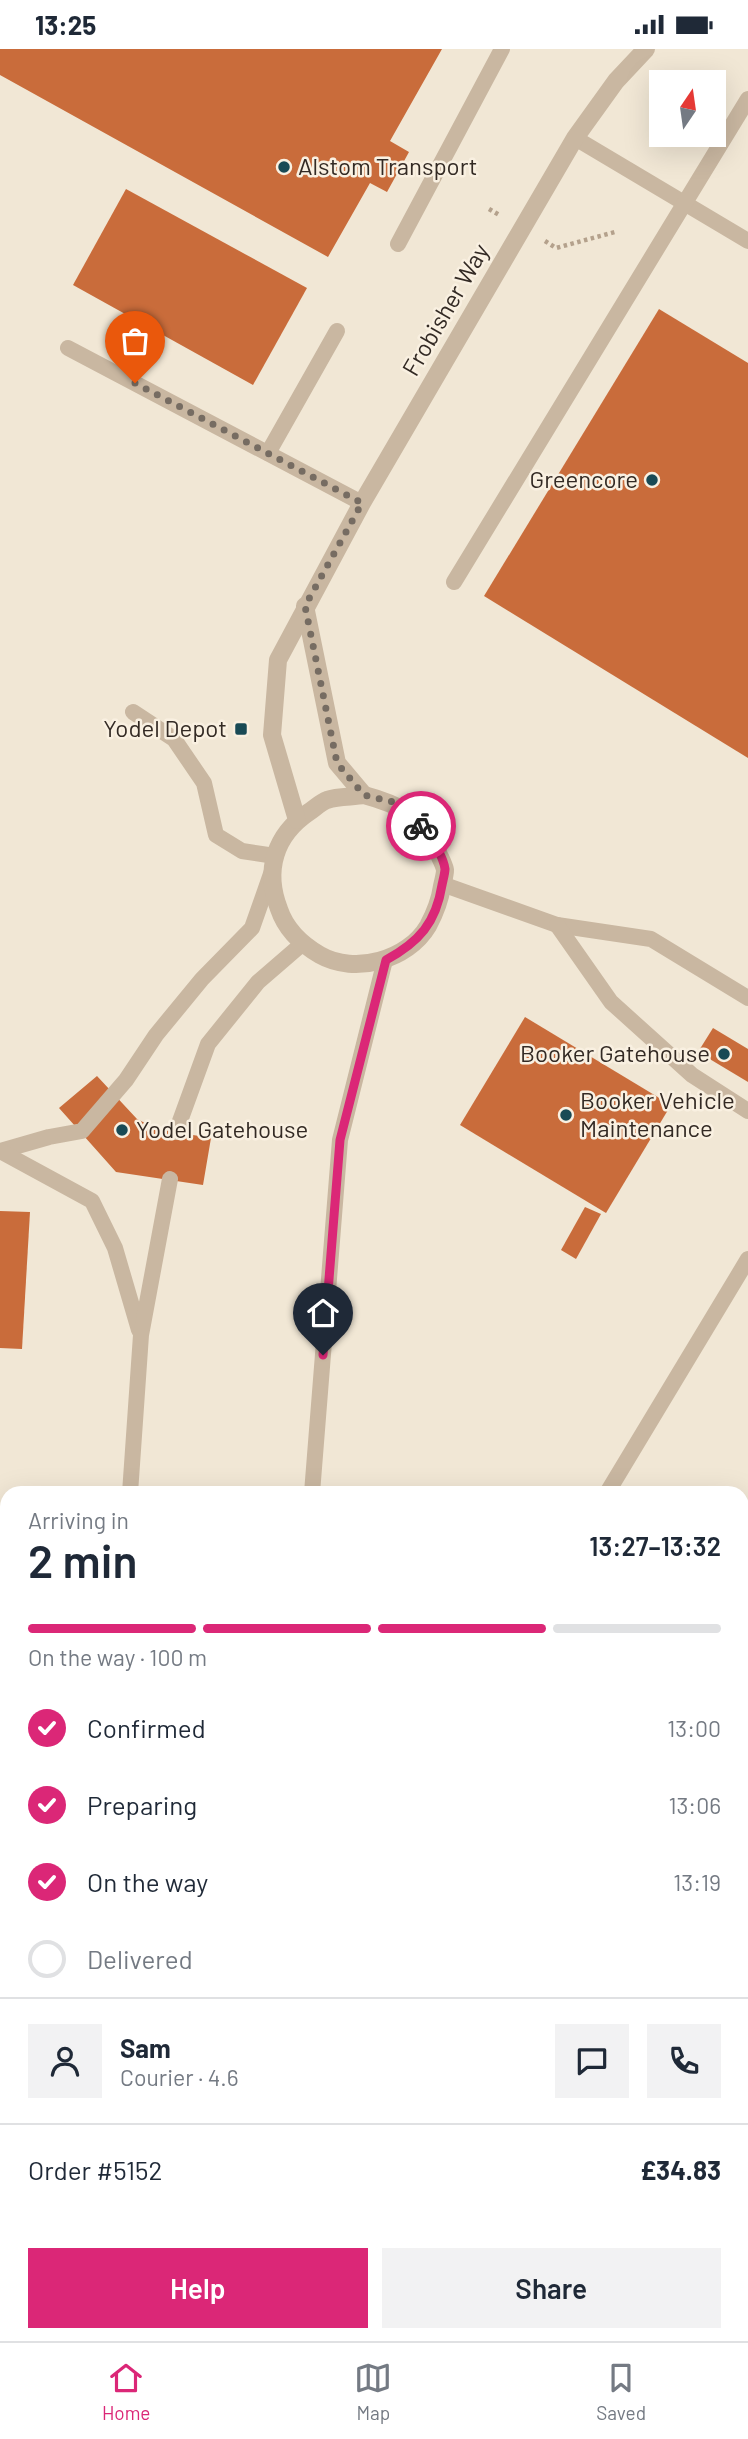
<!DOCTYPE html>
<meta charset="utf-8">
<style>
:root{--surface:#fff;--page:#f2f2f3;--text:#1f2937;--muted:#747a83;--line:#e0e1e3;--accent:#db2777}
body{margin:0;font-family:Barlow,sans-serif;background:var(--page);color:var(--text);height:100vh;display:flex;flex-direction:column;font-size:26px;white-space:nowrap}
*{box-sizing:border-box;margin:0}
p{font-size:23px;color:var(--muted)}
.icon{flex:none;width:38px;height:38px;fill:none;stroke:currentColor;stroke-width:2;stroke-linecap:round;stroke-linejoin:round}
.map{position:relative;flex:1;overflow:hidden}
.drawer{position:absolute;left:0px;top:1437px;width:749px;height:856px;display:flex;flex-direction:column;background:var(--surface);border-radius:21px 21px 0 0;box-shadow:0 7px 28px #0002}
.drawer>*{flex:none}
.needle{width:46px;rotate:13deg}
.controls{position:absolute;left:649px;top:21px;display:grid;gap:14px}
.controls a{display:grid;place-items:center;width:77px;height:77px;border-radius:0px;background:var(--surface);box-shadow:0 7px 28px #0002;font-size:35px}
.pin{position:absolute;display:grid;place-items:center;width:60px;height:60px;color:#fff;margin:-72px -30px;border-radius:50% 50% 50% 0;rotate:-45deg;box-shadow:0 0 7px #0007}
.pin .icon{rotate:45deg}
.courier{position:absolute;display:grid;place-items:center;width:70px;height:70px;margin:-35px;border:5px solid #db2777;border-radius:50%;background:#fff;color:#222;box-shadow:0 2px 9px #0007}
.summary em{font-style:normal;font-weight:600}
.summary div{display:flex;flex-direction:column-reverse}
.summary{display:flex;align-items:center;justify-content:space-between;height:119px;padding:0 28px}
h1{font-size:46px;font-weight:600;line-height:52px}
.bar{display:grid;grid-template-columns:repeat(4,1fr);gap:10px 7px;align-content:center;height:84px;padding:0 28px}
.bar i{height:9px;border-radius:5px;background:var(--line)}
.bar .selected{background:var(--accent)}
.bar p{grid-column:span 4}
.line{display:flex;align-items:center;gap:18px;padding:0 28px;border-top:2px solid var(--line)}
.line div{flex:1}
.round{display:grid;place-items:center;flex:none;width:74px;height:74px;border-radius:0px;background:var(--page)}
ol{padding:0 28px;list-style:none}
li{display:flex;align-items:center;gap:21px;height:77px}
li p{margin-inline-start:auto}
li .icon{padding:7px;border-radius:50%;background:var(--accent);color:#fff;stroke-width:4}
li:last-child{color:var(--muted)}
li i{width:38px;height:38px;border:4px solid var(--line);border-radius:50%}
.cta{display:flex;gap:14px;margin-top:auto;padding:14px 28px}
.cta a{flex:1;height:80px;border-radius:0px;background:var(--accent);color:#fff;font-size:28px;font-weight:600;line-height:80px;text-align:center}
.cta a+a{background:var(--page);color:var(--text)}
.status{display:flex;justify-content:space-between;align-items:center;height:49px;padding:0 35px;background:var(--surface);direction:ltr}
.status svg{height:19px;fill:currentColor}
.tab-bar{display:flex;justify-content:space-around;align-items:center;height:98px;border-top:2px solid var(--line);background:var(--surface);font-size:19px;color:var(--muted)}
.tab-bar a{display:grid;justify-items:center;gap:4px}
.tab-bar .selected{color:var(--accent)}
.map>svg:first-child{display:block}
.building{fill:#c96c3b}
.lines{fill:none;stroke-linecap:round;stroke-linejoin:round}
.path{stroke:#b4a18c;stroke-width:4.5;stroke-dasharray:3.5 3.5;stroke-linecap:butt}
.lane{stroke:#c9b7a1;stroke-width:16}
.street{stroke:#c9b7a1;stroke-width:18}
.done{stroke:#766c62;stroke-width:7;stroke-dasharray:0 12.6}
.route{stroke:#db2777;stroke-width:9}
.poi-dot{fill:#194a55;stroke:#f9f0e1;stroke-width:2.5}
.labels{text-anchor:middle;stroke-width:5;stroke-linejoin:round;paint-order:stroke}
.poi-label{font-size:24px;fill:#332a24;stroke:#f9f0e1;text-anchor:start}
.street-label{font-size:24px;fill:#332a24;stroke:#f9f0e1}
</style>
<div class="status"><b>13:25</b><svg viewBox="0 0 49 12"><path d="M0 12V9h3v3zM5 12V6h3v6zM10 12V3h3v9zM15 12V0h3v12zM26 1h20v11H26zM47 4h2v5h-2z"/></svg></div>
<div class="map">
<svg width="748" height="2292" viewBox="0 0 748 2292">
<rect width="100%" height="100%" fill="#f1e7d5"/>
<g class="building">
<path d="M 0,0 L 442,0 L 390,92 L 409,103 L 387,143 L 370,134 L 328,208 L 0,26 Z"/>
<path d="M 126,140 L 307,239 L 253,336 L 73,236 Z"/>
<path d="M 659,260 L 748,314 L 748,709 L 484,547 Z"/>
<path d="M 525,968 L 671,1056 L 606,1164 L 460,1076 Z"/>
<path d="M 713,979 L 748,1000 L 748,1033 L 698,1003 Z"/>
<path d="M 97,1027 L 137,1070 L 157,1080 L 211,1089 L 203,1136 L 116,1123 L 59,1059 Z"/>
<path d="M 585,1158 L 601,1165 L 576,1210 L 561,1201 Z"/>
<path d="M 0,1162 L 30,1163 L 22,1300 L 0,1299 Z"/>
<path d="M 748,1856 L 748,2292 L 483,2292 L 487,2286 L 742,2286 L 742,1866 Z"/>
</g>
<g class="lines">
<g class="path">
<path d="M 489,160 L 501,167"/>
<path d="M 545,192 L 556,199 L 615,183"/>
</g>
<g class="lane">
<path d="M 575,89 L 748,192"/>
<path d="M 398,195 L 502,0"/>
<path d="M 68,299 L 362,454"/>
<path d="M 268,404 L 337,282"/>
<path d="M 454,533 L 748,50"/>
<path d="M 133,663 L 174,690 L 204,734 L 216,786 L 242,802 L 275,807"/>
<path d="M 442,835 L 557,876 L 651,890 L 748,949"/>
<path d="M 557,876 L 611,953 L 692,1026 L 748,1062"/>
<path d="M 176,1083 L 208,995 L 258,933 L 302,895"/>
<path d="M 0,1102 L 49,1088 L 82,1082 L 126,1031 L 156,986 L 202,930 L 252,879 L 272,822"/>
<path d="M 0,1102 L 92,1152 L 115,1199 L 139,1281"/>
<path d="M 130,1444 L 141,1286 L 170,1130"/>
<path d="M 312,1444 L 340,1091 L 385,911"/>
<path d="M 607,1444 L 748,1210"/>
<path d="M 742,1601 L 748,1591"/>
<path d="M 73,2292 L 74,2286"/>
<path d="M 257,2292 L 257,2286"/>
<path d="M 351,2292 L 354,2286"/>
</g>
<g class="street">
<path d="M 305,557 L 337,714 L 364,746"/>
<path d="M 364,746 C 398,755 423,767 437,801 C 439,807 444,815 445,821 C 445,826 443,832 442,837 C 440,851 435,864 428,877 C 408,911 355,926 320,906 C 301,895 286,881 279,860 C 264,821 275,786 309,763 C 315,759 321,753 327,751 C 338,747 353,748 364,746 Z"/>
<path d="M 297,771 L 272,686 L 278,611 L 362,454 L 575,89 L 616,32 L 646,0"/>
</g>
</g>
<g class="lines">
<path class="done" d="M 135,334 L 362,454 L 305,557 L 337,714 L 364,746 L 393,753 L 417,770 L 421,777"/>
<path class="route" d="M 323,1306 L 340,1091 L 386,911 C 419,893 436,874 442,836 C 443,831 445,824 445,820 C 443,805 430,788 421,777"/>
</g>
<g class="poi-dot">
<circle cx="284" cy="118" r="7"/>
<circle cx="652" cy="431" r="7"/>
<rect x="234" y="673" width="14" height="14" rx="3.5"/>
<circle cx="724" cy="1005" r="7"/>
<circle cx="566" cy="1066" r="7"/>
<circle cx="122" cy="1081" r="7"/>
</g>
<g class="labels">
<g class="poi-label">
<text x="298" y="126">Alstom Transport</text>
<text x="638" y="439" text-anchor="end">Greencore</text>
<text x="227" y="688" text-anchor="end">Yodel Depot</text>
<text x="710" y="1013" text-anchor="end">Booker Gatehouse</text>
<text x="580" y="1060">Booker Vehicle<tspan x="580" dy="28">Maintenance</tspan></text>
<text x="136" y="1089">Yodel Gatehouse</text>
</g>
<g class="street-label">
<text transform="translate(446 261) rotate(-60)" y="8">Frobisher Way</text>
</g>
</g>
</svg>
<div class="controls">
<a><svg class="needle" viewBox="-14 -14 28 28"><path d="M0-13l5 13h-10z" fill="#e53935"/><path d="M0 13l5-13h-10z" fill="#747a83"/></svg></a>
</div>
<div class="pin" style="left:135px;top:334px;background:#ea580c"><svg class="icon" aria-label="bag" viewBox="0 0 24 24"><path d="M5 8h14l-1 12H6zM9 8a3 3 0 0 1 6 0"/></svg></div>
<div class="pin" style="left:323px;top:1306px;background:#1f2937"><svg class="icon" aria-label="home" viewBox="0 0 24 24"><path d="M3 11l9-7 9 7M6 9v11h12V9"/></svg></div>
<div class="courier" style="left:421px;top:777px"><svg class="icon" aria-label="bike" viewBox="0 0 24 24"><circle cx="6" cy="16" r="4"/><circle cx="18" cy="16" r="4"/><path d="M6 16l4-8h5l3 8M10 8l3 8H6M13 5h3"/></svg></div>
<section class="drawer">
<div class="summary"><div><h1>2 min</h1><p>Arriving in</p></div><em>13:27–13:32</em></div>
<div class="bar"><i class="selected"></i><i class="selected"></i><i class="selected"></i><i></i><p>On the way · 100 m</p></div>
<ol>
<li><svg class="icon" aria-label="check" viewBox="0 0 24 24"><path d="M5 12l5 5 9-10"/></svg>Confirmed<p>13:00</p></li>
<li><svg class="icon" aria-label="check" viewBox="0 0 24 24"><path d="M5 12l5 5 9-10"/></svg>Preparing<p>13:06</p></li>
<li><svg class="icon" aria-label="check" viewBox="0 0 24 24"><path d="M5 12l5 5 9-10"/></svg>On the way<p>13:19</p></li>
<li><i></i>Delivered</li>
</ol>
<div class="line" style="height:126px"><a class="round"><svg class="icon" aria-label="person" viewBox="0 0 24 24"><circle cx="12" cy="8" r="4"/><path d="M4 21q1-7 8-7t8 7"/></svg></a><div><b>Sam</b><p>Courier · 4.6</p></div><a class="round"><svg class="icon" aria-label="chat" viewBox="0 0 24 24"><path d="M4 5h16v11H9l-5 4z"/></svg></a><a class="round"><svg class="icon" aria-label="phone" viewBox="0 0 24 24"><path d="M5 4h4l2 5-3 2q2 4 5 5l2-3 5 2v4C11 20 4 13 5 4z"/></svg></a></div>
<div class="line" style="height:91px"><div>Order #5152</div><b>£34.83</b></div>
<div class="cta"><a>Help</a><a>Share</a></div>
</section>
</div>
<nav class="tab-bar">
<a class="selected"><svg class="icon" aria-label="home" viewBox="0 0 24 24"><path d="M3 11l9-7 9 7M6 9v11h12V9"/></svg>Home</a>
<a><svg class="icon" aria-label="map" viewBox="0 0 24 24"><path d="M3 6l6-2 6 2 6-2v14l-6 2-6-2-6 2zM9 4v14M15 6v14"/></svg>Map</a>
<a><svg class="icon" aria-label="saved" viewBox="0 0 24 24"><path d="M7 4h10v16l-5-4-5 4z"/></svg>Saved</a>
</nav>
